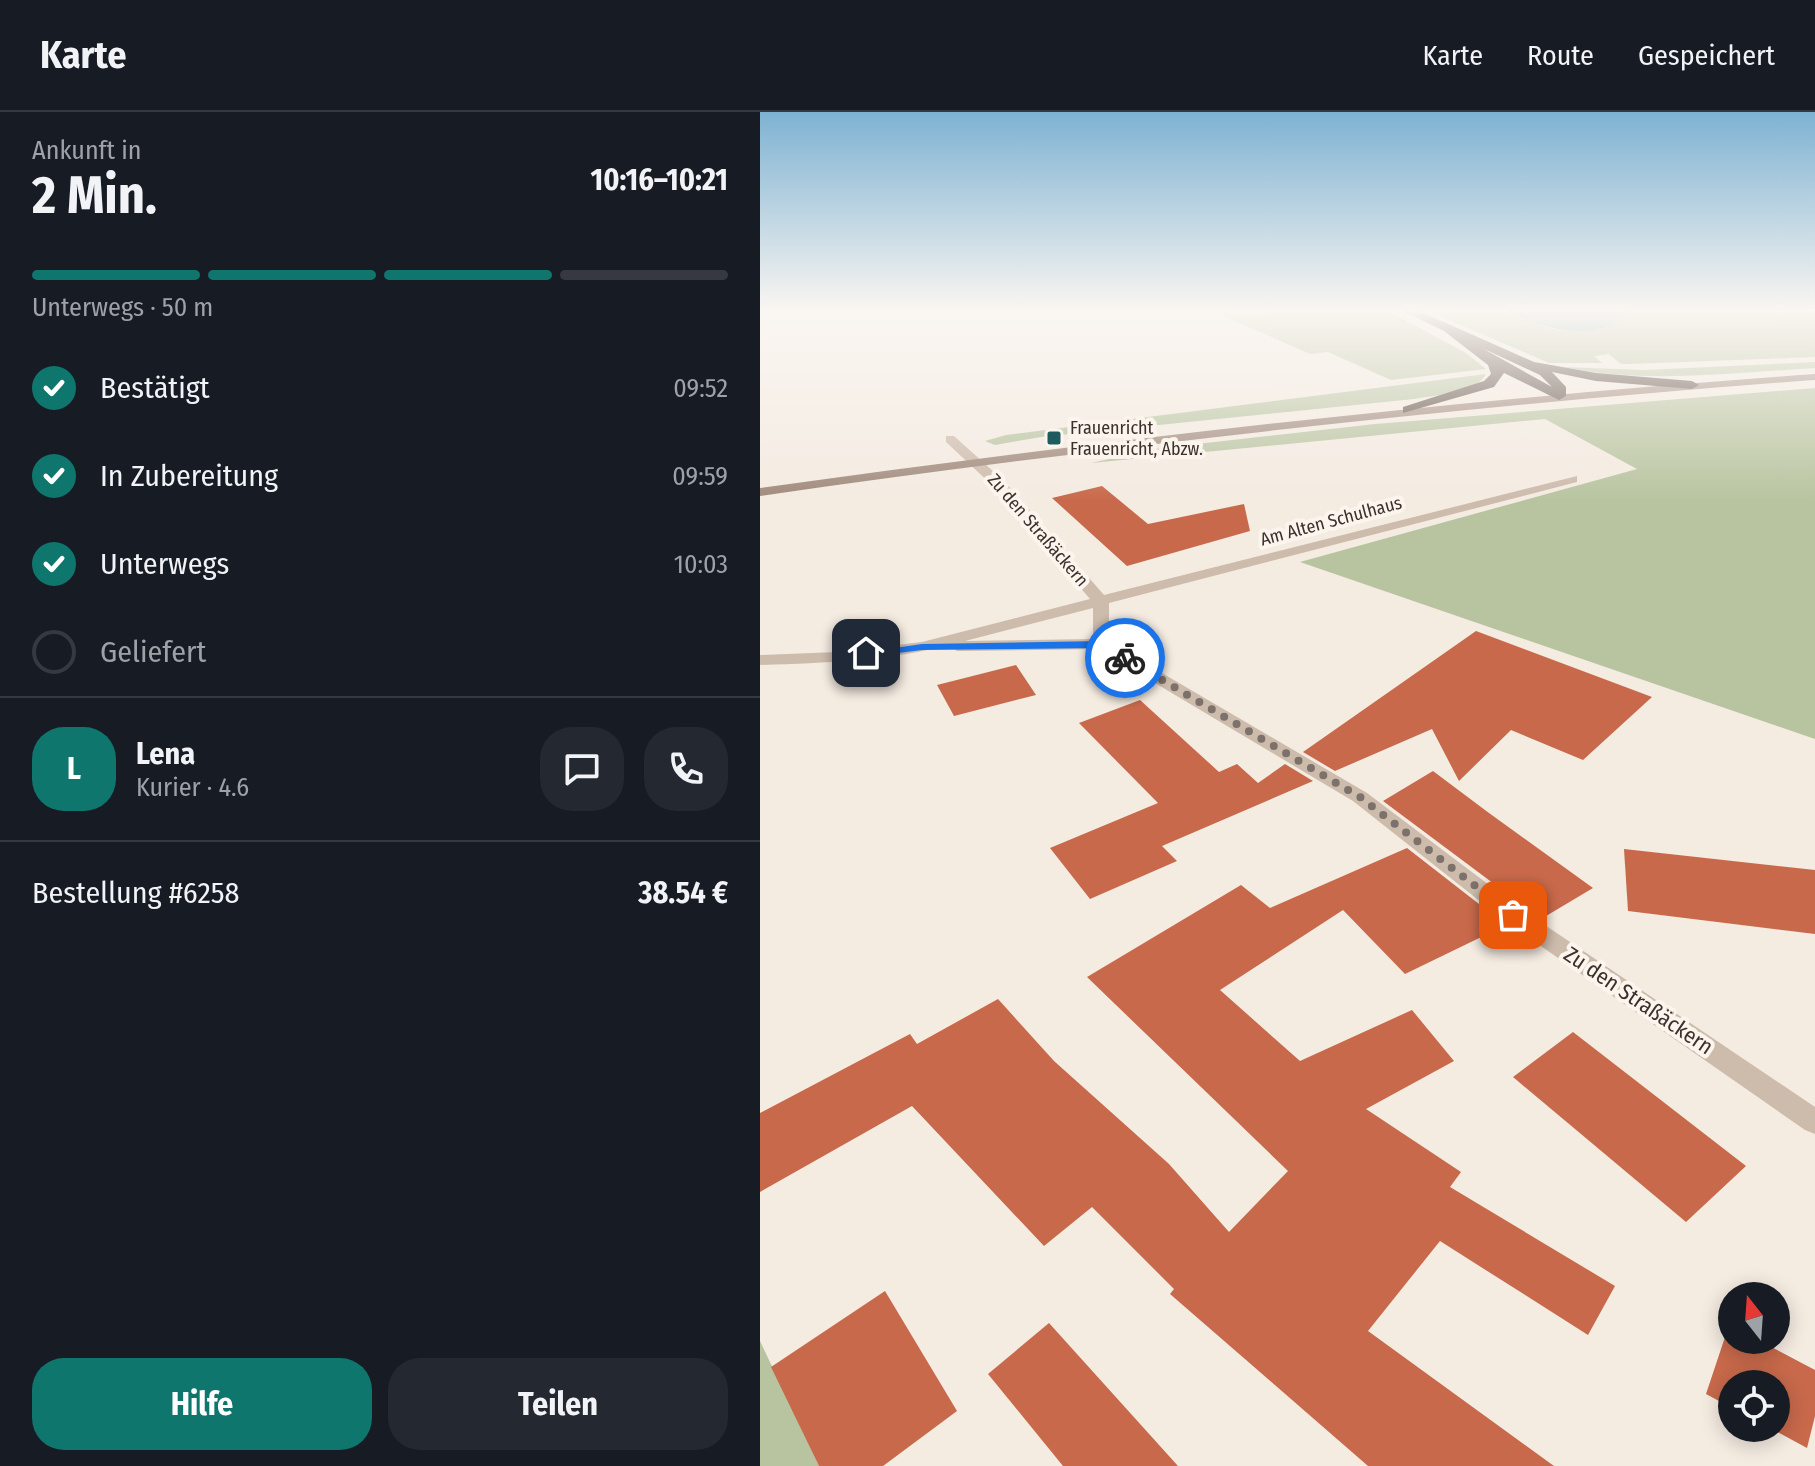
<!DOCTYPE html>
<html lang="de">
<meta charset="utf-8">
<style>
:root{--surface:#171b24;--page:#242831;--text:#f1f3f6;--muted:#9ea1a6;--line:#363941;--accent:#0f766e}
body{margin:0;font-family:"Fira Sans Condensed",sans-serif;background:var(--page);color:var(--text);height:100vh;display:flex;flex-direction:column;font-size:30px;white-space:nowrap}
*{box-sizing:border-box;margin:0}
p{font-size:26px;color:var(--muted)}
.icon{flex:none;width:44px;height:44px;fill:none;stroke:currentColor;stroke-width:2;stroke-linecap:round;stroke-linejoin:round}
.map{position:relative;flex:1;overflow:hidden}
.sheet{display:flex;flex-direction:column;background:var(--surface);width:760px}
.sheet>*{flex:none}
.needle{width:52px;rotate:343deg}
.fabs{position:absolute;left:958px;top:1170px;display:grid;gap:16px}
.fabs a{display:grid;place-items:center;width:72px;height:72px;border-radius:50%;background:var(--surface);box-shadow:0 4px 20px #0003;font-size:40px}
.pin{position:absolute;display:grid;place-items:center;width:68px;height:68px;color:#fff;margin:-34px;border-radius:16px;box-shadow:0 4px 12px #0006}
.courier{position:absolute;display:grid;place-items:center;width:80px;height:80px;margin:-40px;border:6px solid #1a73e8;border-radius:50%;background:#fff;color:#222;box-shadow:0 2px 10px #0007}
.head em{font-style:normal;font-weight:700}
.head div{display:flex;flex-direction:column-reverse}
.head{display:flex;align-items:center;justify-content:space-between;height:136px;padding:0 32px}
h1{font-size:52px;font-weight:700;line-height:60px}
.bar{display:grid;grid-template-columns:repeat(4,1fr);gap:12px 8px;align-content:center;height:96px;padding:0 32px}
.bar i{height:10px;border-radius:6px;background:var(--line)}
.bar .selected{background:var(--accent)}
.bar p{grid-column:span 4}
.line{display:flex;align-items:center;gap:20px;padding:0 32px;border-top:2px solid var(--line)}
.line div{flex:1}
.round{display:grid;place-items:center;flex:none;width:84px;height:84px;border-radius:32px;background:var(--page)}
ol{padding:0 32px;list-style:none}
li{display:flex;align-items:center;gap:24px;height:88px}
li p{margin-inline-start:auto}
li .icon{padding:8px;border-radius:50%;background:var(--accent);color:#fff;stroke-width:4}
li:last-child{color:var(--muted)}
li i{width:44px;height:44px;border:4px solid var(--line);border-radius:50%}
.action{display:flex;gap:16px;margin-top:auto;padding:16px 32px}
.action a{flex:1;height:92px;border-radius:32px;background:var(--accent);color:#fff;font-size:32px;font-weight:700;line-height:92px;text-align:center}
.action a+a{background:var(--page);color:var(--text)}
header{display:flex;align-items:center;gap:48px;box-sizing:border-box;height:112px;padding:0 40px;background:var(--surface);border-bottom:2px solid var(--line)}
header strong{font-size:38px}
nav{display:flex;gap:44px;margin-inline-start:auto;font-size:28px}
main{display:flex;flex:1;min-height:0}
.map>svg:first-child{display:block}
.green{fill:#b8c4a0}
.water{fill:#7fb0b2}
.building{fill:#c8694b}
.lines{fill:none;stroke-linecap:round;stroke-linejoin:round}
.street{fill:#cdbbac;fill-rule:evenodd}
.secondary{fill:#a18a7d;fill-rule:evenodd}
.highway{fill:#5c4a42;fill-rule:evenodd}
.route{fill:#1a73e8}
.done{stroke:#7c716b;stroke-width:8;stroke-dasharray:0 14.4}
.poi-dot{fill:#1f5a5e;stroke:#fbf5ee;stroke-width:3}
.labels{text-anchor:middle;stroke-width:8;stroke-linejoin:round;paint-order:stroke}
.far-poi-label{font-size:18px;fill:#3b302b;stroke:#fbf5ee;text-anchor:start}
.far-street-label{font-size:18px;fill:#3b302b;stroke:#fbf5ee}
.street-label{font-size:22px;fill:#3b302b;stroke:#fbf5ee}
</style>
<header>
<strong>Karte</strong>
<nav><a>Karte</a><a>Route</a><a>Gespeichert</a></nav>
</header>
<main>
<section class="sheet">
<div class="head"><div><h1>2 Min.</h1><p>Ankunft in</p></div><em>10:16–10:21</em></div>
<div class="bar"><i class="selected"></i><i class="selected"></i><i class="selected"></i><i></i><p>Unterwegs · 50 m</p></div>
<ol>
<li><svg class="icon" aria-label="check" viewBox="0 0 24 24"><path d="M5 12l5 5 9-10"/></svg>Bestätigt<p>09:52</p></li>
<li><svg class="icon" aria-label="check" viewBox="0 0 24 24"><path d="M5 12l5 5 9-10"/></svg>In Zubereitung<p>09:59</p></li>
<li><svg class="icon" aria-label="check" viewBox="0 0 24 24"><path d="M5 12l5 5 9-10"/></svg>Unterwegs<p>10:03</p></li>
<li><i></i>Geliefert</li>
</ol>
<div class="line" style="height:144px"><b class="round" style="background:var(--accent);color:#fff">L</b><div><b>Lena</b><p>Kurier · 4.6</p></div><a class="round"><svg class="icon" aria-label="chat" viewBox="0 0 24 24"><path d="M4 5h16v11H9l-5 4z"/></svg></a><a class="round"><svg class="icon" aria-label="phone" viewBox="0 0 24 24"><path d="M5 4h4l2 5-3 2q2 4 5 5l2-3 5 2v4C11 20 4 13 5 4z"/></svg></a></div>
<div class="line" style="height:104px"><div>Bestellung #6258</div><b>38.54 €</b></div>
<div class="action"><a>Hilfe</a><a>Teilen</a></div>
</section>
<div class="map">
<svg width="1055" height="1354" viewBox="0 0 1055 1354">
<rect width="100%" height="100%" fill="#f4ebe1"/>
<g class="green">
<path d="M 452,199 L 470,199 L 484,205 L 518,199 L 628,199 L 706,241 L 726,257 L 631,268 L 568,240 L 550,242 Z"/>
<path d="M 668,199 L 746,199 L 788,216 L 809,219 L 859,207 L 867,199 L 1045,199 L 1055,201 L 1055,245 L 870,252 L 861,252 L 849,242 L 834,244 L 842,251 L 789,251 Z"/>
<path d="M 1055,250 L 1055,256 C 970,261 886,272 802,255 L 884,258 Z"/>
<path d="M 726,262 C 716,282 674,283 654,287 L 281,325 L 235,333 L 225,329 L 246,323 Z"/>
<path d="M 1055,276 L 1055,627 L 540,450 L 877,357 L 785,307 L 331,351 L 401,336 L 615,312 Z"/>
<path d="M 0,1229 L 59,1354 L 0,1354 Z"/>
</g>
<path class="water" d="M 746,199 L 867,199 C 836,235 781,215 746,199 Z"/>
<g class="building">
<path d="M 342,374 L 388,412 L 484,392 L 490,419 L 367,454 L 292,386 Z"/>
<path d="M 716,519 L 892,585 L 823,648 L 751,618 L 699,669 L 672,617 L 575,659 L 543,640 Z"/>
<path d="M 256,553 L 276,583 L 194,604 L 177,573 Z"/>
<path d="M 380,588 L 459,660 L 477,652 L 498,671 L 525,652 L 553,669 L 402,734 L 417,749 L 330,787 L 290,736 L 398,691 L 319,611 Z"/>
<path d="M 673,659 L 729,701 L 833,776 L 781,807 L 623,689 Z"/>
<path d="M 647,736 L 746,813 L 645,862 L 583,798 L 460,878 L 540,949 L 652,898 L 694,949 L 606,997 L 701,1060 L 690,1075 L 855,1174 L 828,1223 L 680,1129 L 608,1219 L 794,1354 L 608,1354 L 410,1182 L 414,1177 L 332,1095 L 284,1134 L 152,994 L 0,1080 L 0,1001 L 150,922 L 157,932 L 238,887 L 294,949 L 409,1052 L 469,1120 L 528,1059 L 327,865 L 481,773 L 510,796 Z"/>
<path d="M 864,737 L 1055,758 L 1055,822 L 868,799 Z"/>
<path d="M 813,920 L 986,1054 L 926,1110 L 753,965 Z"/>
<path d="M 125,1179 L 197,1299 L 123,1354 L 59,1354 L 11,1255 Z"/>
<path d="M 289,1211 L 418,1354 L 303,1354 L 228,1262 Z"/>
<path d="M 969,1213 L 972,1228 L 998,1228 L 1055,1258 L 1055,1304 L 1047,1336 L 1010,1316 L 1016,1316 L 1016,1272 L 972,1272 L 972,1296 L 946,1282 Z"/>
</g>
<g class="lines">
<path class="street" d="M 186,324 L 194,324 L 244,369 L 344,483 L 817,364 L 817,370 L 349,491 L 349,530 L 607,681 L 761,797 L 1055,995 L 1055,1022 L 1045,1018 L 745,809 L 593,689 L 338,537 L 197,539 L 189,533 C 128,549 63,551 0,553 L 0,543 L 77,540 L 162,530 L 330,487 L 234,375 L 186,330 ZM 333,496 L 333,527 L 205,529 Z"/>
<path class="secondary" d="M 1055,262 L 1055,268 C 702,294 351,334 0,384 L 0,376 C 351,327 702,287 1055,262 Z"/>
<path class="highway" d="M 643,199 L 659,199 L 774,250 L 836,261 L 932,269 L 939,273 L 932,277 L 836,269 L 792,260 L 806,275 L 806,284 L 799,288 L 744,261 L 734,275 L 643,301 L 643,295 L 724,269 L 731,262 L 728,253 L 684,219 ZM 722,236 L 780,263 L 792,275 Z"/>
</g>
<linearGradient id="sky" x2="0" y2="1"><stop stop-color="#7eb2d2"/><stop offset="0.51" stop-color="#faf6f2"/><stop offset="1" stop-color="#faf6f2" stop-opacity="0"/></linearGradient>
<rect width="1055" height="389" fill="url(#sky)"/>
<path class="route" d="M 341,529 L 371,546 L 361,549 L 339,536 L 162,538 L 106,545 L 100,541 L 162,532 Z"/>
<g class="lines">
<path class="done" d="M 365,546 L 600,685 L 753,803"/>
</g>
<rect class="poi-dot" x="286" y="318" width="16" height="16" rx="4"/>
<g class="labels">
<g class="far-poi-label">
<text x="310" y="322">Frauenricht<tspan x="310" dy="21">Frauenricht, Abzw.</tspan></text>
</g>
<g class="far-street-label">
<text transform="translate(571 409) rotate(-15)" y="6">Am Alten Schulhaus</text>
<text transform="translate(278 418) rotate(49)" y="6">Zu den Straßäckern</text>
</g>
<g class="street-label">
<text transform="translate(879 888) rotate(34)" y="8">Zu den Straßäckern</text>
</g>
</g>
</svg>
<div class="fabs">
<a><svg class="needle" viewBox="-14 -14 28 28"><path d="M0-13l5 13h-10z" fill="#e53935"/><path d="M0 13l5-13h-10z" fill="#9ea1a6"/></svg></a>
<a><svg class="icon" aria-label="locate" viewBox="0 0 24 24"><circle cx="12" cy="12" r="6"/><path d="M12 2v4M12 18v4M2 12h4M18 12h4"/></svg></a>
</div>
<div class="pin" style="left:753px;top:803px;background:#ea580c"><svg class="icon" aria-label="bag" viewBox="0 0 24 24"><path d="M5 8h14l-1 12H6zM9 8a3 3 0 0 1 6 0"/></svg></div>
<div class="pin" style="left:106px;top:541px;background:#1f2937"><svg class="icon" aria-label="home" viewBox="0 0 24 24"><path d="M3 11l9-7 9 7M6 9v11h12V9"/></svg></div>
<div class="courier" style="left:365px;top:546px"><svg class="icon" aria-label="bike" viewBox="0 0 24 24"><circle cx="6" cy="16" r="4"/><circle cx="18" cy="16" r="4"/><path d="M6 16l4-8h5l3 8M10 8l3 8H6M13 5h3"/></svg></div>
</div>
</main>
